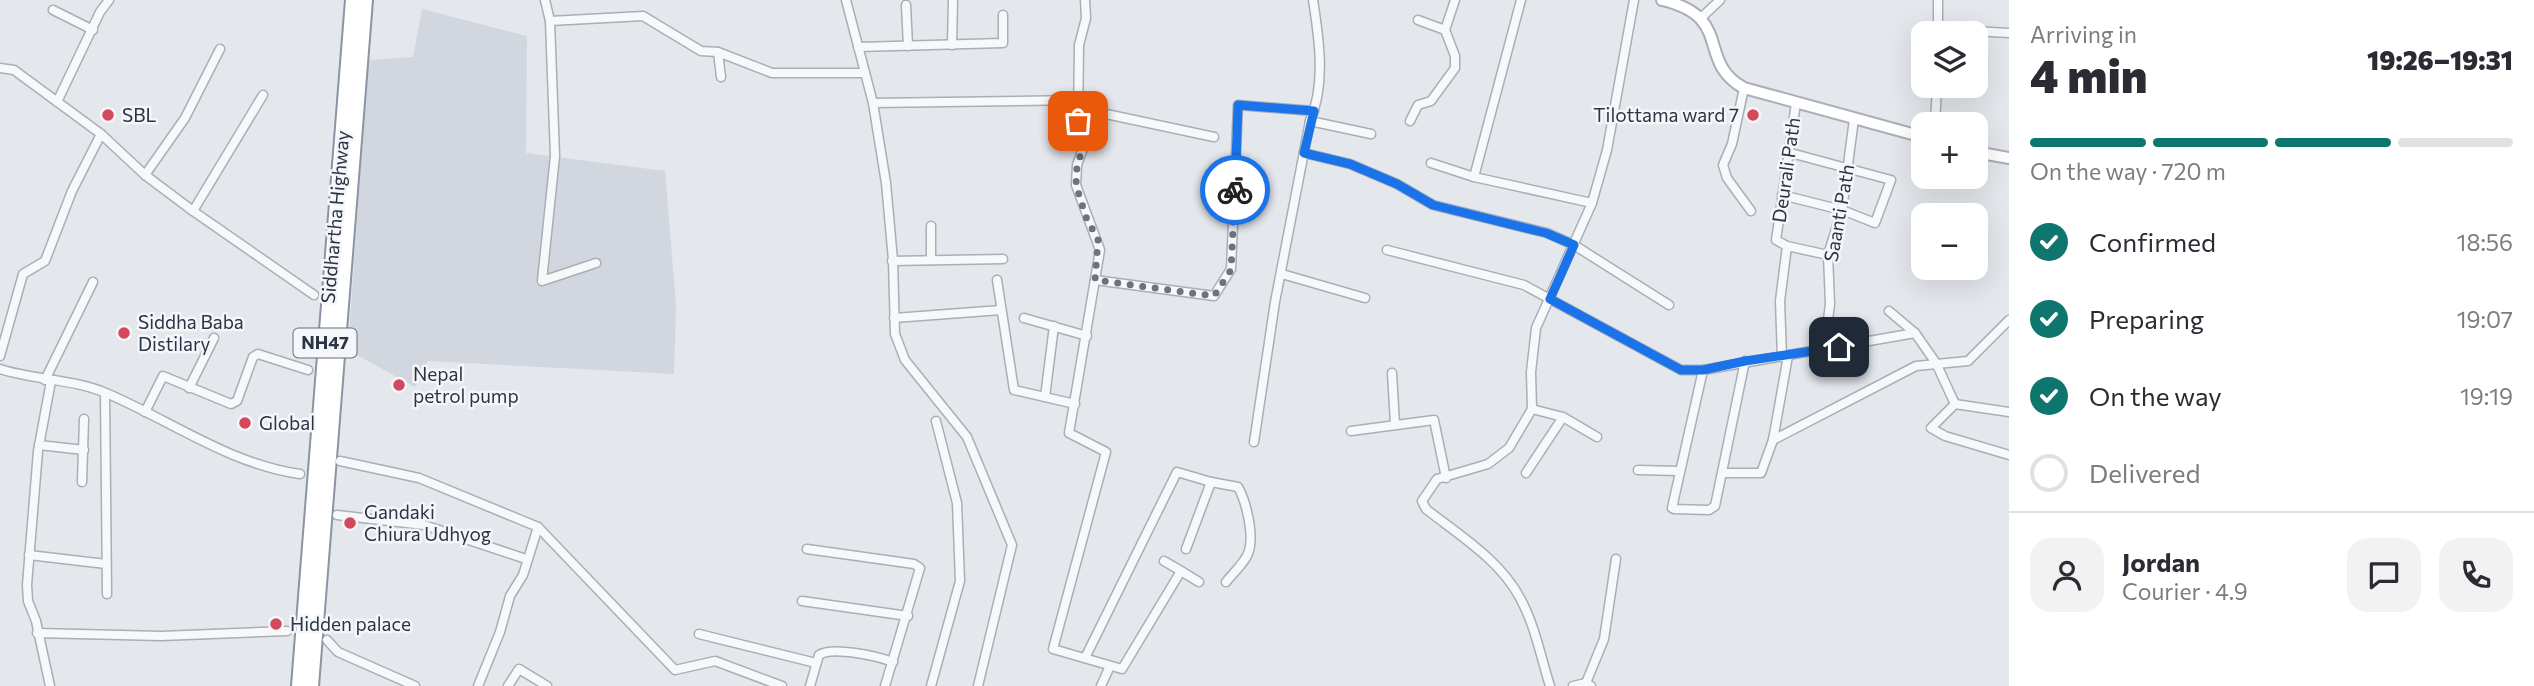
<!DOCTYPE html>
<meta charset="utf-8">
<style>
:root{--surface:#fff;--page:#f2f2f3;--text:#2b2b33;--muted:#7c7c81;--line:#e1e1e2;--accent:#0f766e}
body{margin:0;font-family:Commissioner,sans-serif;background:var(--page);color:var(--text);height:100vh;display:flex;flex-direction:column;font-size:26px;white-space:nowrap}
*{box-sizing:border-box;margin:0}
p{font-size:23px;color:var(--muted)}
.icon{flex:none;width:38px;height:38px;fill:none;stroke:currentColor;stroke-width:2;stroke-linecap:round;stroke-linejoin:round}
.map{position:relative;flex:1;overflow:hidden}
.details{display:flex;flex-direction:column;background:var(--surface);width:525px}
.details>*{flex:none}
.controls{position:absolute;left:1911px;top:21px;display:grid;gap:14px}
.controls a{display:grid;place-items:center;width:77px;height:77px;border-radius:14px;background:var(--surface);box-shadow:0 7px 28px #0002;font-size:35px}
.pin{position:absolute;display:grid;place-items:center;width:60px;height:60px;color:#fff;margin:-30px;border-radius:14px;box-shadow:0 4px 10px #0006}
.courier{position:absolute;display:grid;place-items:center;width:70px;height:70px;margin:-35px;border:5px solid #1a73e8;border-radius:50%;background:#fff;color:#222;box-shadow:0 2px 9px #0007}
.headline em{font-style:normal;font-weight:800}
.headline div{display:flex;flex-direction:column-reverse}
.headline{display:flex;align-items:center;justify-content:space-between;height:119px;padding:0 21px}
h1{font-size:46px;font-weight:800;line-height:52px}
.bar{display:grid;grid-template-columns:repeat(4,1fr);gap:10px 7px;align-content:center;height:84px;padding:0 21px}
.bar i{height:9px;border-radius:5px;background:var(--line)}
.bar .active{background:var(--accent)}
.bar p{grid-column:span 4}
.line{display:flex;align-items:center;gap:18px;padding:0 21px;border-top:2px solid var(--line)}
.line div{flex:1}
.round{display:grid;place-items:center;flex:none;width:74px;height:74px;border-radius:21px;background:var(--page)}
ol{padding:0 21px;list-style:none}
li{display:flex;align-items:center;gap:21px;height:77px}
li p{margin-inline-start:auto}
li .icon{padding:7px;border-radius:50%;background:var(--accent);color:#fff;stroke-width:4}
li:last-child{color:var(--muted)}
li i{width:38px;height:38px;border:4px solid var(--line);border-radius:50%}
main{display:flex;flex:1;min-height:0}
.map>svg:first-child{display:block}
.built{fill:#d2d6de}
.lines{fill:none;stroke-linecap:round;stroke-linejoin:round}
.street-casing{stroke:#a9aeb7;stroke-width:11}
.secondary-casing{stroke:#a9aeb7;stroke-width:14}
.highway-casing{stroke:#8b94a3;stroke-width:18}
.street{stroke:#f7f8fa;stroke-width:8}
.secondary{stroke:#fff;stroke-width:10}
.highway{stroke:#fff;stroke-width:14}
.done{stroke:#6c737f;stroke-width:7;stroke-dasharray:0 12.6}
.route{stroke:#1a73e8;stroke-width:9}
.poi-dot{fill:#d1495b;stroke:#f4f6f9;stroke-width:2.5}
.labels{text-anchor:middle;stroke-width:5;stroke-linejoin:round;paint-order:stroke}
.shield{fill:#f4f6f9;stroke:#676e7b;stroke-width:2}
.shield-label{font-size:18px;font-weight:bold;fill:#2b3445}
.poi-label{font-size:19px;fill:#2b3445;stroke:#f4f6f9;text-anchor:start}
.street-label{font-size:19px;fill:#2b3445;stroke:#f4f6f9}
</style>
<main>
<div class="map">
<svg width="2009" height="686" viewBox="0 0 2009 686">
<rect width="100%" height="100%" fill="#e4e7ec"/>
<path class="built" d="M 422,9 L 527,36 L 526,153 L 665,171 L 676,305 L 674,374 L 428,361 L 415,387 L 348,350 L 368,60 L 413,57 Z"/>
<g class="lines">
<defs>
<g id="street">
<path d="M 545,0 L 550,21 L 555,156 L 542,281 L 596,263"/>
<path d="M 846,0 L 873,103 L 886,183 L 893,260 L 895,334 L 905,360 L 967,437 L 1012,545 L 978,686"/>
<path d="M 1085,0 L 1086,18 L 1079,45 L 1078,121 L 1085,143 L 1077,165 L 1076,185 L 1100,250 L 1069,433 L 1106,452 L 1053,649 L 1122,669 L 1181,571 L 1199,582"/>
<path d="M 906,5 L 908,46"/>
<path d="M 53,10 L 93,30"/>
<path d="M 1702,17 L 1720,0"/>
<path d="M 1418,20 L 1445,30"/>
<path d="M 550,21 L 643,16 L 701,51 L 718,52 L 772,73 L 865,73"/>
<path d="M 1938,29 L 2009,33"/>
<path d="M 1938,33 L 1938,0"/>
<path d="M 952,45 L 953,0"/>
<path d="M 858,47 L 1003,43 L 1003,15"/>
<path d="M 718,52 L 721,77"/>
<path d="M 0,68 L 14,70 L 101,134 L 145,175 L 193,211 L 314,295"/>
<path d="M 1744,88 L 1732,144 L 1723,165 L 1727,178 L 1751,211"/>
<path d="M 57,102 L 100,12 L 109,0"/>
<path d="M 873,103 L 1080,100"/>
<path d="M 1078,108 L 1214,137"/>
<path d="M 1310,121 L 1371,134"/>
<path d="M 1410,121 L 1418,105 L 1431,101 L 1455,68 L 1455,56 L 1445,30 L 1455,0"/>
<path d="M 1935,124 L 1937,86"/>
<path d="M 1304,153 L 1350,164 L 1397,184 L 1433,205 L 1547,233 L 1574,245 L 1669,305"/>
<path d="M 1431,163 L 1474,177 L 1592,203"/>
<path d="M 145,175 L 185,118 L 220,49"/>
<path d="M 1474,177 L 1521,0"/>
<path d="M 1782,195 L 1842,210 L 1875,223 L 1891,180 L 1787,152"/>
<path d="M 193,211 L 263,95"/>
<path d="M 931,226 L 931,260"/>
<path d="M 1787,246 L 1828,255"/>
<path d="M 1387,250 L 1524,285 L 1681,370 L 1703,370 L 1915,333 L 1936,363 L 1955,404 L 1931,428 L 1945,436 L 2009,455"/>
<path d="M 892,261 L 1003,259"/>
<path d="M 1282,274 L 1365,298"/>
<path d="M 997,280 L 1014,390 L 1075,404"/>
<path d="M 1095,280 L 1214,296 L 1231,269 L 1238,105 L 1314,111"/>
<path d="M 1889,311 L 1915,333"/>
<path d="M 894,318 L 1001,310"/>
<path d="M 1024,318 L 1087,336"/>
<path d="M 1824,350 L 1830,304 L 1828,255 L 1842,210 L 1854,119"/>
<path d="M 0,356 L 23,274 L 45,261 L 72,191 L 101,134"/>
<path d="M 1782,357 L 1780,301 L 1787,246 L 1776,240 L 1796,103"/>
<path d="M 0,369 C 34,380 73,379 106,393 C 170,420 229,464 300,474"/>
<path d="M 1703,370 L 1672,508 L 1674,509 L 1709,510 L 1715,506 L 1745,361"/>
<path d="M 1392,373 L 1395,424"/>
<path d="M 45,380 L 93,282"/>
<path d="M 189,388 L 214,338"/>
<path d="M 105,393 L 107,594"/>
<path d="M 1045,397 L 1054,326"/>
<path d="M 1955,404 L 2009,412"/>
<path d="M 1532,409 L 1563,417 L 1597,437"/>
<path d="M 145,412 L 163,376 L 231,404 L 237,401 L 253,357 L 258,354 L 308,370"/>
<path d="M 1351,431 L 1434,420 L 1446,478"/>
<path d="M 1773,440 L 1916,366 L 1968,361 L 2009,320"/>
<path d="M 1254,442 L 1275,302 L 1310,121 C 1326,84 1319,38 1313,0"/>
<path d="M 39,445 L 84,450"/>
<path d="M 340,461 L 419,478 L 538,527 L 675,670 L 715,661 L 782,686"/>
<path d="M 1638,470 L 1679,471"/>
<path d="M 1526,473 L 1563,417"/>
<path d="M 1724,473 L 1761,473 L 1773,440 L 1788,356"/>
<path d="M 82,482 L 84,419"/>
<path d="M 1211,482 L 1238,487 C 1246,501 1254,534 1249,551 C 1246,562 1233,573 1226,582"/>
<path d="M 337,515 L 424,525 L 526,559"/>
<path d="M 807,549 L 914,564 L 920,568 L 885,686"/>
<path d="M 29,555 L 106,564"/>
<path d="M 1164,561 L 1181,571"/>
<path d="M 802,601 L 908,616"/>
<path d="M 37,633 L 161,636 L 287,631"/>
<path d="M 699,634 L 816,663"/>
<path d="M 327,640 L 338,652 L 415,686"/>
<path d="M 1085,658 L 1177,472 L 1211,482 L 1186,549"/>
<path d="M 1586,683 L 1604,639 L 1616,559"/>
<path d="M 50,686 L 36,621 L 28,601 L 27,585 L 38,451 L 51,381"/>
<path d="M 478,686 L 500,632 L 510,596 L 523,575 L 538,527"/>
<path d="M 508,686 L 519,669 L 547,686"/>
<path d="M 810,686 L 819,655 C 832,646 877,656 893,662"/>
<path d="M 931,686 L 960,581 L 957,503 L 936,421"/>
<path d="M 1101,686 L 1110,666"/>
<path d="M 1550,686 C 1541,658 1535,625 1520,598 C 1500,560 1459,535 1426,509 L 1422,501 L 1437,479 L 1488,464 L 1509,448 L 1532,409 L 1531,372 L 1536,328 L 1592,203 L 1607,150 L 1634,0"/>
<path d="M 1573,686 L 1586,683 L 1591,686"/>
</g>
<g id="secondary">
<path d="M 1662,0 C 1735,17 1695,61 1744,88 L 1923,137"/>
<path d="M 1976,152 L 2009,158"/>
</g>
<g id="highway">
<path d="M 299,686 L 353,0"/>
<path d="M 311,686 L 365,0"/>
</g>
</defs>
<use href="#street" class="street-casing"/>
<use href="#secondary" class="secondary-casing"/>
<use href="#highway" class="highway-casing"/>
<use href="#street" class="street"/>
<use href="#secondary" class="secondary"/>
<use href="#highway" class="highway"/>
</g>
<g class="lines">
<path class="done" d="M 1078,121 L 1085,143 L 1077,165 L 1076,185 L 1086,217 L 1098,240 L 1095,280 L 1214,296 L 1231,270 L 1235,190"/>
<path class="route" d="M 1235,190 L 1238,105 L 1314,111 L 1304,153 L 1350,164 L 1397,184 L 1433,205 L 1546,233 L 1574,245 L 1550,299 L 1681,370 L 1703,370 L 1745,361 L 1839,347"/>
</g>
<g class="poi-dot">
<circle cx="108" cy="115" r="7"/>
<circle cx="1753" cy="115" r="7"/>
<circle cx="124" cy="333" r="7"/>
<circle cx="399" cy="385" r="7"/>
<circle cx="245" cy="423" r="7"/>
<circle cx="350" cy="523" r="7"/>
<circle cx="276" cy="624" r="7"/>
</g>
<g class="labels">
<rect class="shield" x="293.5" y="328.5" width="63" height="29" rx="5"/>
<g class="shield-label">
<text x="325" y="349">NH47</text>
</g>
<g class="poi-label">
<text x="122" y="122">SBL</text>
<text x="1739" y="122" text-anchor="end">Tilottama ward 7</text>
<text x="138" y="329">Siddha Baba<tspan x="138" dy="22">Distilary</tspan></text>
<text x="413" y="381">Nepal<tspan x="413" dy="22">petrol pump</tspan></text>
<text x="259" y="430">Global</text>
<text x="364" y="519">Gandaki<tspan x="364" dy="22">Chiura Udhyog</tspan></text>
<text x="290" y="631">Hidden palace</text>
</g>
<g class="street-label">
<text transform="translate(1786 170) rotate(-82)" y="7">Deurali Path</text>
<text transform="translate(1839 213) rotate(-80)" y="7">Saanti Path</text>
<text transform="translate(335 217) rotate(-85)" y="7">Siddhartha Highway</text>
</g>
</g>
</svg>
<div class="controls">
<a><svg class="icon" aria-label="layers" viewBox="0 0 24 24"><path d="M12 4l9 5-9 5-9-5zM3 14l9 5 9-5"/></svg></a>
<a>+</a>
<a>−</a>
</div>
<div class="pin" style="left:1078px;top:121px;background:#ea580c"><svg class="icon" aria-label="bag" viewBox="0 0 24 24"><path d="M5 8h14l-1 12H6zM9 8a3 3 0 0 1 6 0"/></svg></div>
<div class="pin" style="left:1839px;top:347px;background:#1f2937"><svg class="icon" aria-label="home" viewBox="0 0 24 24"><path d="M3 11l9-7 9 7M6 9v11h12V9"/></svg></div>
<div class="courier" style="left:1235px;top:190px"><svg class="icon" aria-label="bike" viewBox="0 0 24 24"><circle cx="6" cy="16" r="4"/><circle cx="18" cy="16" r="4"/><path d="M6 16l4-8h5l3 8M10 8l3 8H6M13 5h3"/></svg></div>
</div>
<section class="details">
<div class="headline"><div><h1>4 min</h1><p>Arriving in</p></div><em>19:26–19:31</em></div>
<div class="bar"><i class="active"></i><i class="active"></i><i class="active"></i><i></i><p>On the way · 720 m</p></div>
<ol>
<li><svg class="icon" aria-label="check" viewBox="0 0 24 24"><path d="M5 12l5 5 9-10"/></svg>Confirmed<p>18:56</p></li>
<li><svg class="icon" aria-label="check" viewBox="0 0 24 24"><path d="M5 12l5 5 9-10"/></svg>Preparing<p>19:07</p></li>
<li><svg class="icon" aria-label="check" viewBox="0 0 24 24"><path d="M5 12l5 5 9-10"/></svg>On the way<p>19:19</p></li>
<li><i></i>Delivered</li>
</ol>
<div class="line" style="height:126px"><a class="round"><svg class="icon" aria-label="person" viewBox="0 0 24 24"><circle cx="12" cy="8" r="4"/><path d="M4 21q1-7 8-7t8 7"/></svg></a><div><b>Jordan</b><p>Courier · 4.9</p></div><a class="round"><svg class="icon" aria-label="chat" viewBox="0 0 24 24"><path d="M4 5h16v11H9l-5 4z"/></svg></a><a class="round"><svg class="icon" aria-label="phone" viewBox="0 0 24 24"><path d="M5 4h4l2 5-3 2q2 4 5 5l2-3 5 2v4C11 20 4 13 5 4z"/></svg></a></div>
</section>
</main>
